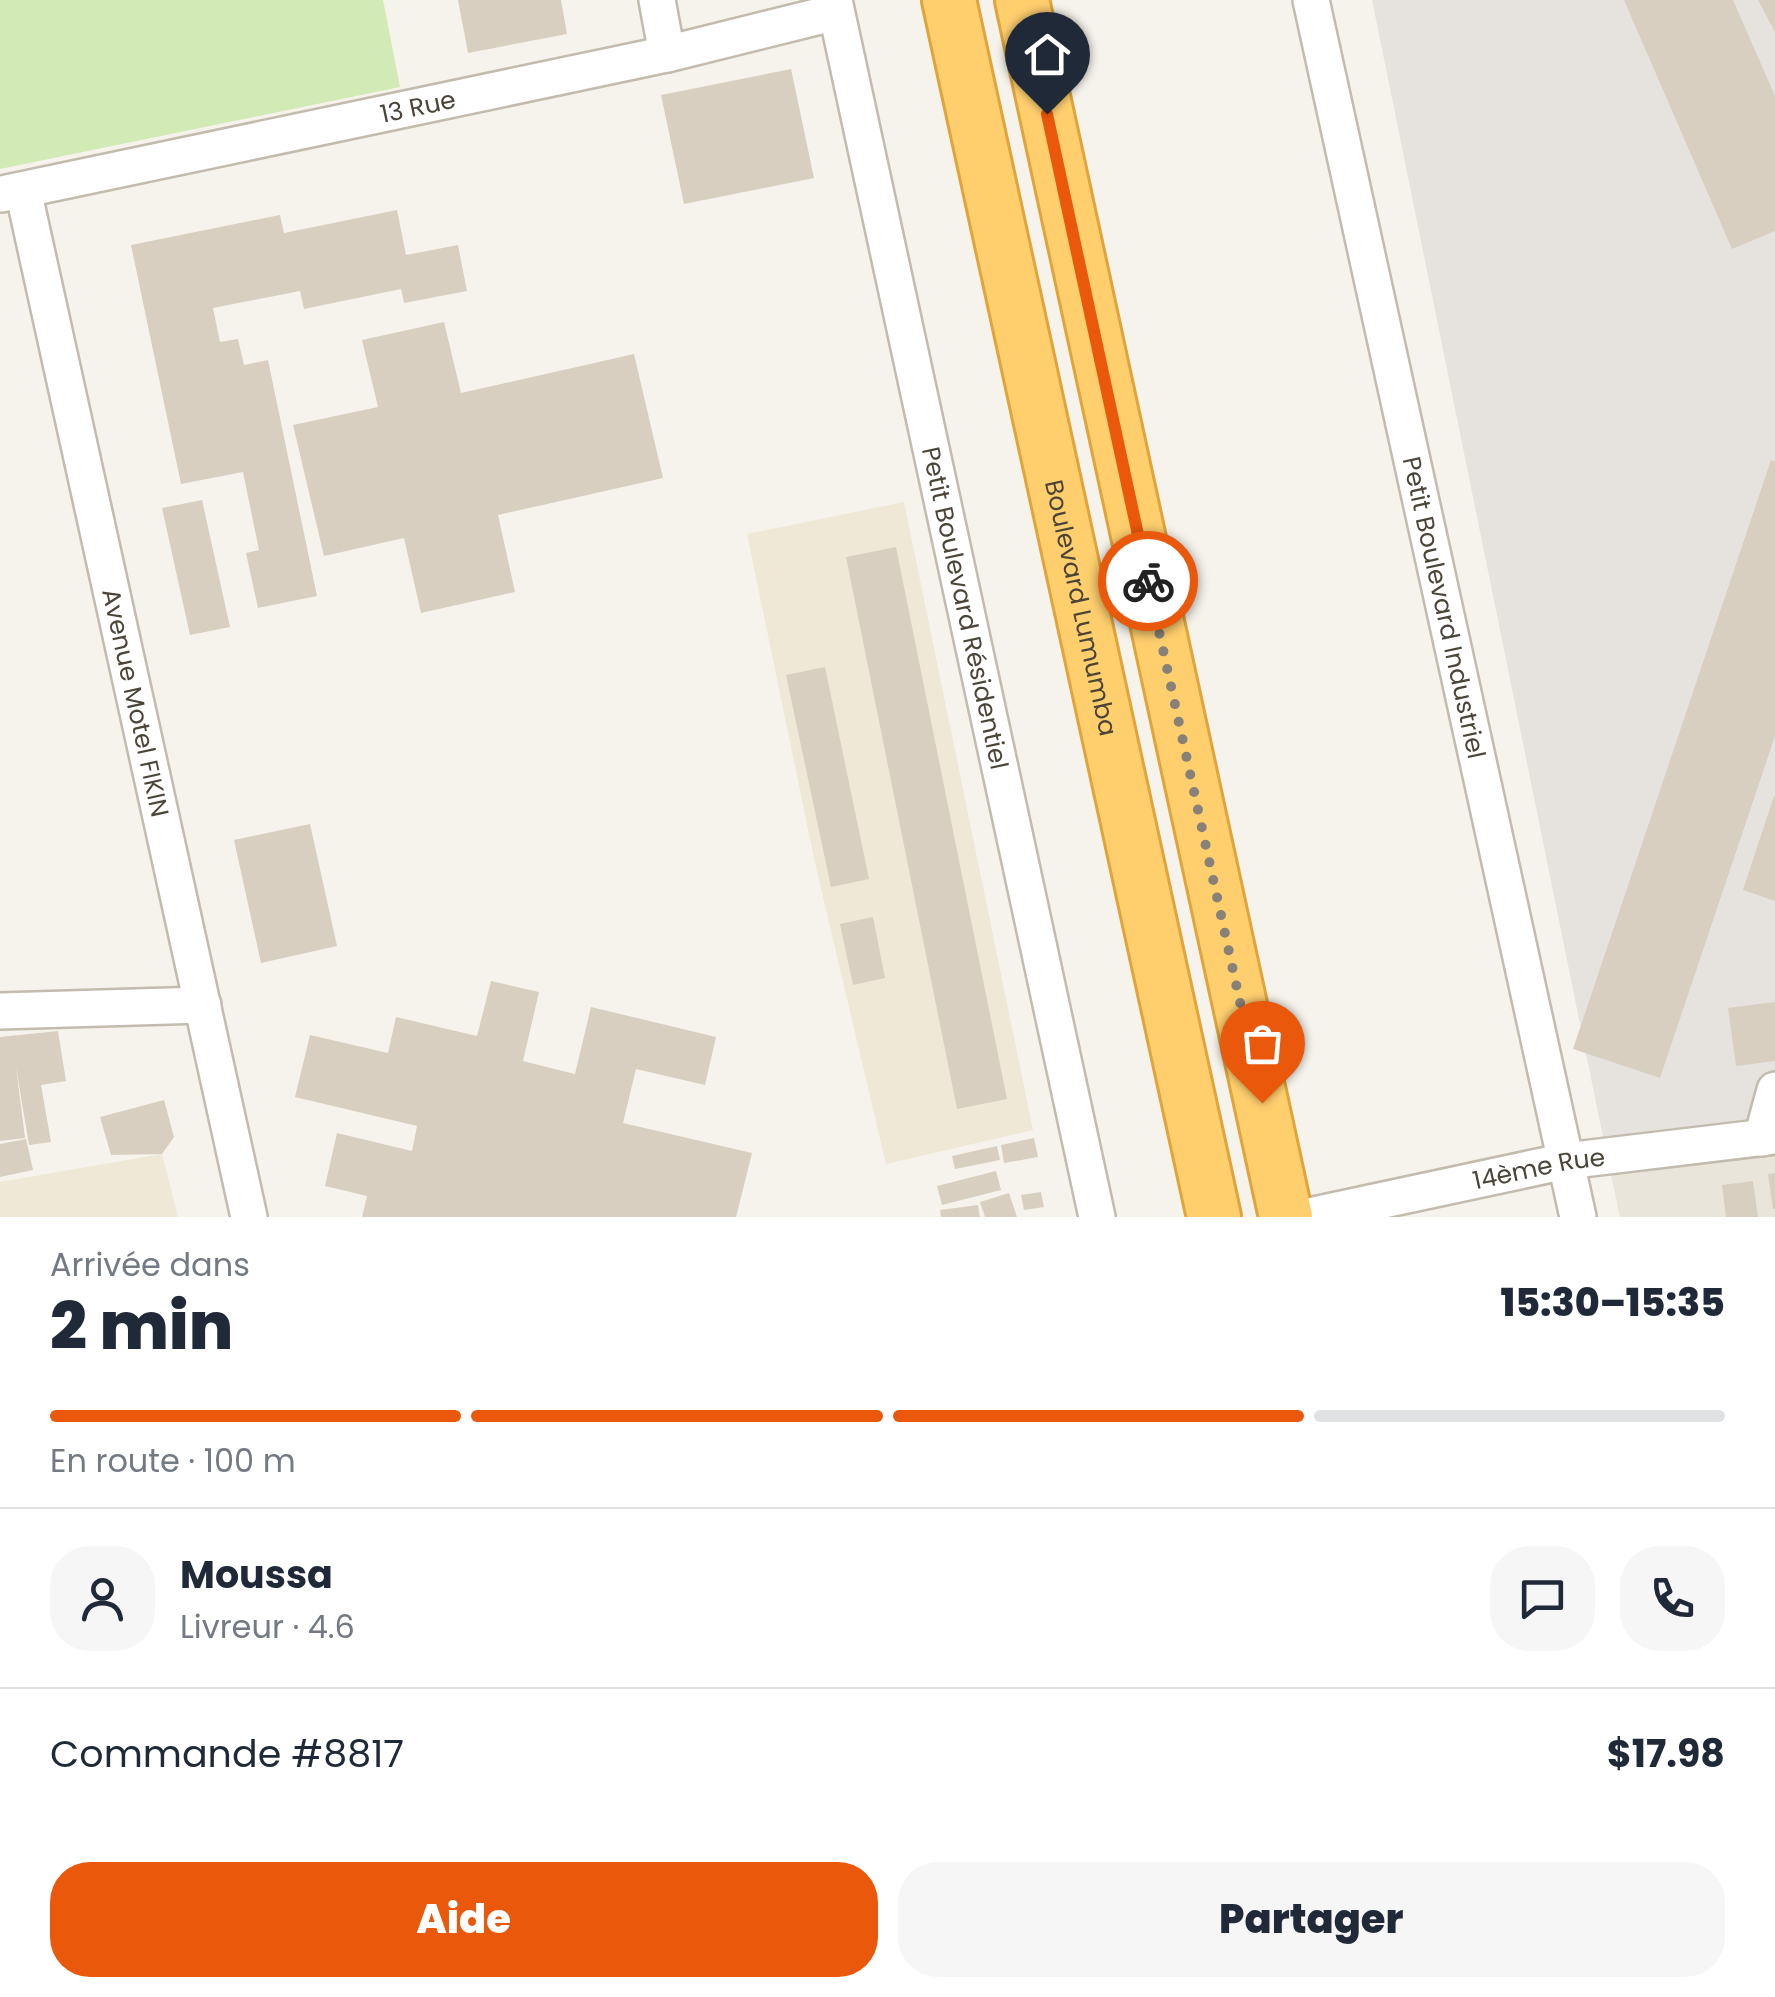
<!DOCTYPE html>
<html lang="fr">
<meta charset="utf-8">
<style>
:root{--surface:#fff;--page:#f6f6f7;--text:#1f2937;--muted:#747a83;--line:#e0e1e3;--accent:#ea580c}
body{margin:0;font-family:Poppins,sans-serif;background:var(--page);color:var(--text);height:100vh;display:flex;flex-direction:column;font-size:38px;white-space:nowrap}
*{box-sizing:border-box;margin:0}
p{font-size:32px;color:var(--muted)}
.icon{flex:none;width:55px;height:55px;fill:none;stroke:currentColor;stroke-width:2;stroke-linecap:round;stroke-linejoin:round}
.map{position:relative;height:1217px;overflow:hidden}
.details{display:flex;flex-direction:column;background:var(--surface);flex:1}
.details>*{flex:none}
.pin{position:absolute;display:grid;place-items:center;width:85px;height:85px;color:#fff;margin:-102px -42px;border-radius:50% 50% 50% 0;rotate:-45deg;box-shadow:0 0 10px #0007}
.pin .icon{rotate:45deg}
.courier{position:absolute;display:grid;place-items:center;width:100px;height:100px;margin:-50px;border:8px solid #ea580c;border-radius:50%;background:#fff;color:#222;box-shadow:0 2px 12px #0007}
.summary em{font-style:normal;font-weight:800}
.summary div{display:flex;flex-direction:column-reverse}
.summary{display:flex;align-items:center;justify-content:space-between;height:170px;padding:0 50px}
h1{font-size:65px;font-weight:800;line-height:75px}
.bar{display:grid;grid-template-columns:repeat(4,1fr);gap:15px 10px;align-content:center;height:120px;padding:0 50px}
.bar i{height:12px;border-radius:8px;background:var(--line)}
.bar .selected{background:var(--accent)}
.bar p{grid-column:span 4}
.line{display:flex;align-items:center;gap:25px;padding:0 50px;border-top:2px solid var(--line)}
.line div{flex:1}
.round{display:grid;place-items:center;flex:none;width:105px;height:105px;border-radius:40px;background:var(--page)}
.cta{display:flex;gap:20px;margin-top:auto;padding:20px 50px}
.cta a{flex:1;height:115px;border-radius:40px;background:var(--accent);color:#fff;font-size:40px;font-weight:800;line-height:115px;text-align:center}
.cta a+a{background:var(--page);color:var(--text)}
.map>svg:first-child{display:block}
.residential{fill:#eae5da}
.industrial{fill:#e6e2dd}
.education{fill:#efe8d6}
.green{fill:#d2eab5}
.building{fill:#d8cfc1}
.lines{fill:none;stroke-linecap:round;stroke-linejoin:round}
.minor-casing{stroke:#c2bbae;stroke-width:40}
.highway-casing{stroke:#e0a43c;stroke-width:58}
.minor{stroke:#fff;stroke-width:35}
.highway{stroke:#ffcf6e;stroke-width:52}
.done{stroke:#878178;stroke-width:10;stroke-dasharray:0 18}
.route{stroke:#ea580c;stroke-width:12}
.labels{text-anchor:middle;stroke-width:8;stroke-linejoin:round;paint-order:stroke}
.street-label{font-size:25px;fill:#4b4439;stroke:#fff}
</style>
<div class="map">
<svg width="1775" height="1217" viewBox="0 0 1775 1217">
<rect width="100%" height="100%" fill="#f6f3ec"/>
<path class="residential" d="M 1775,1151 L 1775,1217 L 1620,1217 L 1609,1166 Z"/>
<path class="industrial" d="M 1372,0 L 1775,0 L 1775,1126 L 1604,1142 Z"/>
<g class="education">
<path d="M 904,502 L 1033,1130 L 886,1164 L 815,863 L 747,534 Z"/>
<path d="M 162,1154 L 178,1217 L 0,1217 L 0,1182 Z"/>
</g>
<path class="green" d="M 0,0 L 383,0 L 400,87 L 0,169 Z"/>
<g class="building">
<path d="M 458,0 L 561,0 L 567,34 L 468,53 Z"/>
<path d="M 1624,0 L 1733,0 L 1775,96 L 1775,231 L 1732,249 Z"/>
<path d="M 1758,0 L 1775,0 L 1775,32 Z"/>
<path d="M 791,69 L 814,178 L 684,204 L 661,95 Z"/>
<path d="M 397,210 L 406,255 L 458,245 L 467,291 L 404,303 L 401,289 L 304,309 L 300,291 L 213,308 L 220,342 L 238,339 L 244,365 L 268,360 L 317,596 L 258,608 L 246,553 L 259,550 L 243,472 L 181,484 L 131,245 L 280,215 L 284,233 Z"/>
<path d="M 444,322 L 461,393 L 634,354 L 663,478 L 498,515 L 515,592 L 421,613 L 404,538 L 324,556 L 293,425 L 378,407 L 362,340 Z"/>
<path d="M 1771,460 L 1775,461 L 1775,736 L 1660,1078 L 1573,1049 Z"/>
<path d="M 202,500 L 230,627 L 190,635 L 162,508 Z"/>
<path d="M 896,547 L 1007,1099 L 957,1109 L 846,557 Z"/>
<path d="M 825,667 L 869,879 L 831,887 L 786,675 Z"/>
<path d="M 1774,796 L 1775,796 L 1775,901 L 1743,890 Z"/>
<path d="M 310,824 L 337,946 L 261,963 L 234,840 Z"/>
<path d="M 873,917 L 885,978 L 853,985 L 840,924 Z"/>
<path d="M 491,981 L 539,992 L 523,1061 L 575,1074 L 591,1007 L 716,1037 L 705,1085 L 636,1069 L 623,1123 L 752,1153 L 736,1217 L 362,1217 L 367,1196 L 325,1186 L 337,1133 L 412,1151 L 417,1126 L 295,1097 L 310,1035 L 388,1053 L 396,1017 L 477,1036 Z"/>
<path d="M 1775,1002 L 1775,1061 L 1736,1066 L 1728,1008 Z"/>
<path d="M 58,1031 L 66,1081 L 41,1085 L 51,1142 L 29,1145 L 16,1067 L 25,1138 L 0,1141 L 0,1037 Z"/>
<path d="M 164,1100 L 174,1137 L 162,1154 L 111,1155 L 100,1117 Z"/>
<path d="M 1034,1138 L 1038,1157 L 1004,1163 L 1001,1145 Z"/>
<path d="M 26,1139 L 33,1170 L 0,1177 L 0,1144 Z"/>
<path d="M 997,1146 L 1000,1160 L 955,1169 L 952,1156 Z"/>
<path d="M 996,1171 L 1001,1190 L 942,1205 L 937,1186 Z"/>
<path d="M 1775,1173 L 1775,1209 L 1773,1209 L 1768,1174 Z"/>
<path d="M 1753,1181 L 1758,1217 L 1726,1217 L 1722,1185 Z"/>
<path d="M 1041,1192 L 1044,1207 L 1024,1210 L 1021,1195 Z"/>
<path d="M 1009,1193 L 1017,1217 L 985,1217 L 980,1202 Z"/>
<path d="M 978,1205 L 980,1217 L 941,1217 L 940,1210 Z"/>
</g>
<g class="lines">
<defs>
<g id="minor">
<path d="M 657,0 L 667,54"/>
<path id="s1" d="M 834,0 L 1097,1217"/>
<path id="s2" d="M 1311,0 L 1578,1217"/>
<path id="s3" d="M 23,190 L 249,1217"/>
<path id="s4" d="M 2,194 L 667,54 L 836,12"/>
<path d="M 0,1011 L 203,1005"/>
<path d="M 1762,1138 L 1775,1090"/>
<path id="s5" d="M 1304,1217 L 1566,1161 L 1775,1136"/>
</g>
<g id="highway">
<path id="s6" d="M 949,0 L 1214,1217"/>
<path d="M 1022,0 L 1286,1217"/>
</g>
</defs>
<use href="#minor" class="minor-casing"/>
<use href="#highway" class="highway-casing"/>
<use href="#minor" class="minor"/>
<use href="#highway" class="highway"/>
</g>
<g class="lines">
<path class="done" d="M 1148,581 L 1262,1103"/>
<path class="route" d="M 1047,114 L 1148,581"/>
</g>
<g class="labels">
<g class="street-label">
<text dy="9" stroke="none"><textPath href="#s4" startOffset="425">13 Rue</textPath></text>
<text dy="9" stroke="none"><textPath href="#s1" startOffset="622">Petit Boulevard Résidentiel</textPath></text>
<text dy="9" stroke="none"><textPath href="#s6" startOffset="622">Boulevard Lumumba</textPath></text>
<text dy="9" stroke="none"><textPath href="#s2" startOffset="622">Petit Boulevard Industriel</textPath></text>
<text dy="9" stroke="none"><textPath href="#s3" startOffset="525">Avenue Motel FIKIN</textPath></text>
<text dy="9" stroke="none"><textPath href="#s5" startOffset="240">14ème Rue</textPath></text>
</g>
</g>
</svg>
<div class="pin" style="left:1262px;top:1103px;background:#ea580c"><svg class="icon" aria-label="bag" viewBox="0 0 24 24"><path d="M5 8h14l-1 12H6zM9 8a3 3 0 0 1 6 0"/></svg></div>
<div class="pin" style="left:1047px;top:114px;background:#1f2937"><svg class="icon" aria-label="home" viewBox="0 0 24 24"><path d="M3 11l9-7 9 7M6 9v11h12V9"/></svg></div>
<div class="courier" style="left:1148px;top:581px"><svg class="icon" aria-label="bike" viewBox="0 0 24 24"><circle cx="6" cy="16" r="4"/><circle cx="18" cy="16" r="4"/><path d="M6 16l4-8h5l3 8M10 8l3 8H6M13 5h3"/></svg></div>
</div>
<section class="details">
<div class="summary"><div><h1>2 min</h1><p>Arrivée dans</p></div><em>15:30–15:35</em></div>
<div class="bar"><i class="selected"></i><i class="selected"></i><i class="selected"></i><i></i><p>En route · 100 m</p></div>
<div class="line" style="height:180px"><a class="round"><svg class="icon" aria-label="person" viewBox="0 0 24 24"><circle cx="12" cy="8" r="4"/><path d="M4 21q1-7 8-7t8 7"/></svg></a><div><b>Moussa</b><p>Livreur · 4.6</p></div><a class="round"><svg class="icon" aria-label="chat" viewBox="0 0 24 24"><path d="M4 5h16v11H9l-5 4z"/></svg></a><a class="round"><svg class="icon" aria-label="phone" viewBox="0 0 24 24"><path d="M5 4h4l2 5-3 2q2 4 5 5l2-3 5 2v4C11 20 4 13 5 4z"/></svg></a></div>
<div class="line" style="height:130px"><div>Commande #8817</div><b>$17.98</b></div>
<div class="cta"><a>Aide</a><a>Partager</a></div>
</section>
